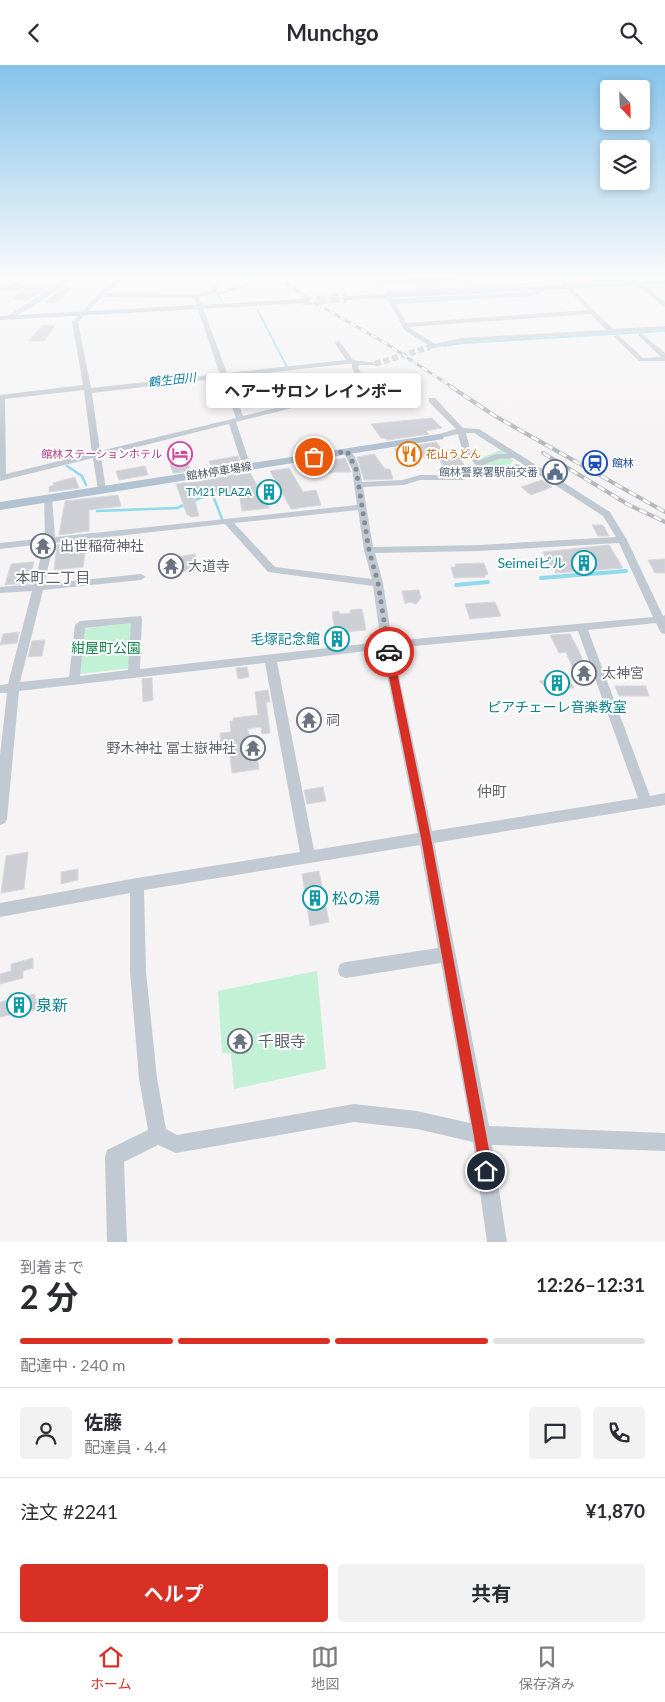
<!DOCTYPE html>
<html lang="ja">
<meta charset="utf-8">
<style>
:root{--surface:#fff;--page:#f2f2f3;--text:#2b2b33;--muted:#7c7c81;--line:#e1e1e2;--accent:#d93025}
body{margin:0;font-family:Lato,"Noto Sans JP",sans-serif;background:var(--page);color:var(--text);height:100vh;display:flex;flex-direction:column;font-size:19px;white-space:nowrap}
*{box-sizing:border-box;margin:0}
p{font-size:16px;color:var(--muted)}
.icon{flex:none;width:28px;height:28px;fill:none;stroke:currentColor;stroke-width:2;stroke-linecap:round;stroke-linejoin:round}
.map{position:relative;height:1177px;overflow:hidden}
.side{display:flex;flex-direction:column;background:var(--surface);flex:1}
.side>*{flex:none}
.needle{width:32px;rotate:157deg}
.buttons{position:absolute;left:600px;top:15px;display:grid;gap:10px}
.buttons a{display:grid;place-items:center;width:50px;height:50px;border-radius:5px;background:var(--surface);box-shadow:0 2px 8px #0003;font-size:25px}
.pin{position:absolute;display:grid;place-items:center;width:42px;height:42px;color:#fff;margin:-21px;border:2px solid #fff;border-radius:50%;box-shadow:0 1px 5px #0007}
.courier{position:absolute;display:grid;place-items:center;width:50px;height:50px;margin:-25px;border:4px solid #d93025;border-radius:50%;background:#fff;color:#222;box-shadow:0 1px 6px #0007}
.bubble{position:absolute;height:35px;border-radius:5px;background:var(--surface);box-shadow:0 2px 8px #0003;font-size:16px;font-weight:700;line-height:35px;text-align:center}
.headline em{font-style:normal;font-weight:700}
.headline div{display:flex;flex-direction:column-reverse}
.headline{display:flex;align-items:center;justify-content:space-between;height:85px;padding:0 20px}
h1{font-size:32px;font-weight:700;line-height:38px}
.bar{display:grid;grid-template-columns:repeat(4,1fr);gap:8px 5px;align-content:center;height:60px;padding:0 20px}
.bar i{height:6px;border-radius:4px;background:var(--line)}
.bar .current{background:var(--accent)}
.bar p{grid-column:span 4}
.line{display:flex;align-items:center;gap:12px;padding:0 20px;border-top:1px solid var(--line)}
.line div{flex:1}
.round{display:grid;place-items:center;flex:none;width:52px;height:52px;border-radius:5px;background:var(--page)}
.cta{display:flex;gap:10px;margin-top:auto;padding:10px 20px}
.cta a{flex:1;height:58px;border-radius:5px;background:var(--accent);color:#fff;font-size:20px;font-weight:700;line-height:58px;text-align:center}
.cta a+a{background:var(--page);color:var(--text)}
header{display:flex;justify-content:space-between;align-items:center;height:65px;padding:0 20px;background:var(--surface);font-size:22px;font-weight:700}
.tab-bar{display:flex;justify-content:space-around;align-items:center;height:70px;border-top:1px solid var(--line);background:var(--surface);font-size:14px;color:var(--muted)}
.tab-bar a{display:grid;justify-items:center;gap:2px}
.tab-bar .current{color:var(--accent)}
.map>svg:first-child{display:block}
.green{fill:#c3f1d5}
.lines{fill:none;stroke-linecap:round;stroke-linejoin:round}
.stream-far2{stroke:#90daee;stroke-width:2}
.stream-far1{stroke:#90daee;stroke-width:2.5}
.stream{stroke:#90daee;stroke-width:4}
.building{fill:#cdcfd5;stroke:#d7d9de}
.minor-tunnel{stroke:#caccce;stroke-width:6;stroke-dasharray:6 3;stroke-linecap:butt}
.major-tunnel{stroke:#caccce;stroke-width:9;stroke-dasharray:9 4.5;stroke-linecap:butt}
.minor{fill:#c1cad2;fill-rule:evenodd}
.major{fill:#b3c2d1;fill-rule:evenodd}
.rail-far1-casing{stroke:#b5b8bd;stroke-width:3}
.rail-casing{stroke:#b5b8bd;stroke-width:4}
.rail-far1{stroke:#fff;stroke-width:2;stroke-dasharray:6;stroke-linecap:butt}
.rail{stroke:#fff;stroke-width:2.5;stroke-dasharray:8;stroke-linecap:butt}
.minor-bridge{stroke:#c1cad2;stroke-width:6}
.route{fill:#d93025}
.done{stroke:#868d94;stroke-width:5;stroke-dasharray:0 9}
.labels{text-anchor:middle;stroke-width:4;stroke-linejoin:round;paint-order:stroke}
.far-hotel-label{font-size:11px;fill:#b23c85;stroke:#fff;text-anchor:end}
.far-food-label{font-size:11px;fill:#c56008;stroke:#fff;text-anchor:start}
.far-transit-label{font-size:11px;fill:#164399;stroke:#fff;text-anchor:start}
.far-street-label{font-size:11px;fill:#4a5661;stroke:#fff}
.far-service-label{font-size:11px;fill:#4e5e75;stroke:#fff;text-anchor:end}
.far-culture-label{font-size:11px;fill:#0d838f;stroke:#fff;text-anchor:end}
.far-water-label{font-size:12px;font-style:italic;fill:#0c7c9b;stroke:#fff}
.worship-label{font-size:14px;fill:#5b616d;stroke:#fff;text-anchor:start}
.culture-label{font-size:14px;fill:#0d838f;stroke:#fff;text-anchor:end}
.park-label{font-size:14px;fill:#17864f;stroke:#fff}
.neighbourhood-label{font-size:15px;fill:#5f6368;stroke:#fff}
.near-culture-label{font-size:16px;fill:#0d838f;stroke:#fff;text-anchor:start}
.near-worship-label{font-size:16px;fill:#5b616d;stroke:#fff;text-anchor:start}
</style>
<header><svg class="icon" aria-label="back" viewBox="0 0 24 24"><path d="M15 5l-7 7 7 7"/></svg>Munchgo<svg class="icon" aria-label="search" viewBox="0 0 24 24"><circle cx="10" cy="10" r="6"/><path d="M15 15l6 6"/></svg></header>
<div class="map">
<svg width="665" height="1177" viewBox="0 0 665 1177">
<rect width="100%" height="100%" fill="#f5f3f3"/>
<g class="green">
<path d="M 501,385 L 513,395 L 511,399 C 500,405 485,406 478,394 Z"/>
<path d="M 133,557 L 131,603 L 79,609 L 83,564 Z"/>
<path d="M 317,906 L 326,1004 L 234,1024 L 231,989 L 222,988 L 218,926 Z"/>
</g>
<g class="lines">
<g class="stream-far2">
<path d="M 221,235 L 218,229 L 248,220"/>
<path d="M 258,246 L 287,302"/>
<path d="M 444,281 L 463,278 L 665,266"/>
</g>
<g class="stream-far1">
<path d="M 67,401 L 82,411 L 86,420"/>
<path d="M 97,446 L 177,443 L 212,428 L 222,454"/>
</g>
<g class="stream">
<path d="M 541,513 L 626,506"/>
<path d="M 456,520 L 488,517"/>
</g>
</g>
<g class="building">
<path d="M 64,222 L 72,223 L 56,238 L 44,237 Z"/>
<path d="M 21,227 L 41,228 L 28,235 L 12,234 Z"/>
<path d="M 42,260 L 55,261 L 44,276 L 29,276 Z"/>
<path d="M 432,353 L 442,363 L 426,366 L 429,369 L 387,375 L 385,373 L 381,373 L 371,359 Z"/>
<path d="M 436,377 L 443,385 L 454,384 L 468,406 L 447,408 L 437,390 L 403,395 L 394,384 Z"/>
<path d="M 184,380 L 190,395 L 187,396 L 191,406 L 173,408 L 170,399 L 177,398 L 170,382 Z"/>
<path d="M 374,389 L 385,404 L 390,404 L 393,414 L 364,415 L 357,392 Z"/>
<path d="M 238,391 L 240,398 L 211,402 L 209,396 Z"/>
<path d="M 345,393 L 351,407 L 335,407 L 322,410 L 315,399 Z"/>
<path d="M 145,401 L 148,410 L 119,415 L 116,406 Z"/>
<path d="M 289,403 L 303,427 L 316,425 L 321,440 L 291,444 L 270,406 Z"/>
<path d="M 247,407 L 250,408 L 270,443 L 242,446 L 239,428 L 218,431 L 216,426 L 194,432 L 199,451 L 191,452 L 189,450 L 187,450 L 176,419 L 195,416 L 196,417 Z"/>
<path d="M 75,412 L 79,423 L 49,427 L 49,422 L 54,420 L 53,418 Z"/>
<path d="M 542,415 L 552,422 L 531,430 L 521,422 Z"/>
<path d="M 118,430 L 121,441 L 89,445 L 89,466 L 59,470 L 65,436 Z"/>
<path d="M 592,460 L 603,460 L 609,471 L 598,471 Z"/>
<path d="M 89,476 L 89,488 L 85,488 L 83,502 L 54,505 L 57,480 Z"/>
<path d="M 609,480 L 623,503 L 556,508 L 553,504 L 550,504 L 543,487 Z"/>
<path d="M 195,489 L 197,505 L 178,507 L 177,492 Z"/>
<path d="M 665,494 L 665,508 L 655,508 L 648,495 Z"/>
<path d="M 34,497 L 29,518 L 5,520 L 11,499 Z"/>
<path d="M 484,498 L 488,509 L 485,510 L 485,512 L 454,513 L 451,502 L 456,502 L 455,499 Z"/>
<path d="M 419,525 L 421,533 L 416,539 L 409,537 L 405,539 L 402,526 Z"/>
<path d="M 495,537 L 501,551 L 470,554 L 465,539 Z"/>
<path d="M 362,544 L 366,565 L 344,567 L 347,577 L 337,578 L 332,547 L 339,546 L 340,549 L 351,548 L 350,545 Z"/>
<path d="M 19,567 L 17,578 L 0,580 L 3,569 Z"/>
<path d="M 570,569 L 579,586 L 587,606 L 574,606 L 566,587 L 559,588 L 550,570 Z"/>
<path d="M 45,575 L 42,591 L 28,592 L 32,576 Z"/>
<path d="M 247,602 L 249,612 L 238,614 L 236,603 Z"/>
<path d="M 152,613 L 153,635 L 143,637 L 142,614 Z"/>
<path d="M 569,613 L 574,623 L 548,625 L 539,616 Z"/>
<path d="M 615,621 L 646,621 L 649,631 L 619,631 Z"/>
<path d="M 268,625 L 270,637 L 266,637 L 270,668 L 262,669 L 261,662 L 247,664 L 256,686 L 259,704 L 232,708 L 229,682 L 221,683 L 220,668 L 231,667 L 230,656 L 233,656 L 233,653 L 258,650 L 255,627 Z"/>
<path d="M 323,722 L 326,736 L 307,739 L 304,725 Z"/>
<path d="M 28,787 L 24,824 L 1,828 L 6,791 Z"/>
<path d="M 78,804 L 78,815 L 61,819 L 61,807 Z"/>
<path d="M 319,806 L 329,857 L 310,861 L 302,809 Z"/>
<path d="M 33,893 L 33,903 L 23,906 L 23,913 L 0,919 L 0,909 L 11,906 L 11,899 Z"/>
<path d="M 35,929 L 35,934 L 39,933 L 39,944 L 0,952 L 0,937 Z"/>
</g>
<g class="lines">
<path class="minor-tunnel" d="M 375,299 L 430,282"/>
<path class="major-tunnel" d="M 303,236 L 346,233"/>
<g class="minor">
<path d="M 21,213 L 28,213 L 17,222 L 52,222 L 65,213 L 72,213 C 62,222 19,254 7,253 L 7,251 L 47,226 L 0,225 L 0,221 L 10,221 Z"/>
<path d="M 117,213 L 124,213 L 106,228 L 196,229 L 211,226 L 214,216 L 218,216 L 217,228 L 199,232 L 227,308 L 346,295 L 335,278 L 338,276 L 340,277 L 353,295 L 377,298 L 377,300 L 359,300 L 358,303 L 379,335 L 375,337 L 308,339 L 236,357 L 251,402 L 247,405 L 243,402 L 229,359 L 101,391 L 106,425 L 102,428 L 98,425 L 93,393 L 0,416 L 0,330 L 83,320 L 72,257 L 98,229 ZM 102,232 L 194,233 L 220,309 L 91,323 L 78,257 ZM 346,299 L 352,299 L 352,303 L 370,333 L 308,335 L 243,351 L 234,327 L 298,322 L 302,320 L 298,318 L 232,323 L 229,312 ZM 222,313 L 236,353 L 100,386 L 92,328 ZM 84,325 L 92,388 L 6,409 L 5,334 Z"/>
<path d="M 423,213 L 458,213 L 455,215 L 382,219 L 379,217 L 382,215 Z"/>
<path d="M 556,213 L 562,213 L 572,222 L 567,223 Z"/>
<path d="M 627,213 L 634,213 L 665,237 L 665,242 Z"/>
<path d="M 508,221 L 510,224 L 388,230 L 385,228 L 388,226 Z"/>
<path d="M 571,223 L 613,264 L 665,261 L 665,265 L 461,277 L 430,284 L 427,282 L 428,280 L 404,265 L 389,236 L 392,234 L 532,227 L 542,224 L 545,226 L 532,231 L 396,239 L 406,258 L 588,245 L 569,226 ZM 591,249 L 606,265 L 461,273 L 435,279 L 408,262 Z"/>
<path d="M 641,268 L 665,288 L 665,296 L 639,296 L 613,271 L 618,270 L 643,293 L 661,292 L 639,271 L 639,269 Z"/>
<path d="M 429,333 L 435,333 L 463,363 L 479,364 L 610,447 L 627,475 L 663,551 L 665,550 L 665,569 L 661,568 L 656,558 L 588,565 L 650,731 L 665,728 L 665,740 L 434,778 L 489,1061 L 665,1068 L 665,1086 L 492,1080 L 507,1177 L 487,1177 L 473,1077 L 417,1064 L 354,1057 L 176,1088 L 158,1080 L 124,1097 L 127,1177 L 107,1177 L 105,1092 L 107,1085 L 148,1065 L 139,1013 L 130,907 L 130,828 L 0,852 L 0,838 L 137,813 L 300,787 L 265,598 L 19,626 L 7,754 L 5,758 L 0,760 L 0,690 L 7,628 L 0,628 L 0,620 L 8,619 L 32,526 L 0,528 L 0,522 L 34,519 L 44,479 L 0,484 L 0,478 L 45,473 L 44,433 L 48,430 L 52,433 L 55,472 L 357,440 L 352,404 L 343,386 L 347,384 C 357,389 361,407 362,417 L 402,415 L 420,410 L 457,410 L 480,405 L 462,384 L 458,369 L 436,374 L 436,370 L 456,364 L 429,337 ZM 466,368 L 474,368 L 507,389 L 497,389 L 480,395 L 470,384 ZM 513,393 L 526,401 L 515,399 L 496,405 L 483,400 L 498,394 ZM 515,405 L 535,407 L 603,451 L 616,472 L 480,480 L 373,482 L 363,422 L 404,420 L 420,415 L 462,415 L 487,408 L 495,411 ZM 358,445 L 364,485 L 372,514 L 275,502 L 234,458 ZM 225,459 L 268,507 L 373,521 L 381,577 L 140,604 L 142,554 L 141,551 L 80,556 L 75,560 L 69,612 L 20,617 L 43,525 L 141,515 L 146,512 L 141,509 L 44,519 L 54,478 ZM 619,478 L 653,552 L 392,576 L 383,518 L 375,488 L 480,486 ZM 131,558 L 128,605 L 80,611 L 85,563 ZM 578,566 L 638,733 L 432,766 L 393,583 ZM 382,584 L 418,768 L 314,785 L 277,597 ZM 420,780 L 438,883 L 346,897 L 340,899 L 338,905 L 340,911 L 346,913 L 441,898 L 470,1058 L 417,1046 L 354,1039 L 177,1070 L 166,1064 L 157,1013 L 146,907 L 144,825 Z"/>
</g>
<g class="major">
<path d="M 665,215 L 665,219 L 346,235 L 342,233 L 346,231 Z"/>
<path d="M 303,234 L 306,234 L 306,238 L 0,255 L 0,251 Z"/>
<path d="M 439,369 L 444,372 L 443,374 L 0,445 L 0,437 Z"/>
</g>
<defs>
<path id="rail-far1" d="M 280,213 L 308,234 L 382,276 L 452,322"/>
<g id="rail">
<path d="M 450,321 L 495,351 L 665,447"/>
<path d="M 543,388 L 629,440 L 665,457"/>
</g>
</defs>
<use href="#rail-far1" class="rail-far1-casing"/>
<use href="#rail" class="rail-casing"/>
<use href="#rail-far1" class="rail-far1"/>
<use href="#rail" class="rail"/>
<path class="minor-bridge" d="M 388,229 L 392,236"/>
</g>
<linearGradient id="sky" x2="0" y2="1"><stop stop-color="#85c3ea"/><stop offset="0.56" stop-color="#fafafa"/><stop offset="1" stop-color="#fafafa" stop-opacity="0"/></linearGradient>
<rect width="665" height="378" fill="url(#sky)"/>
<path class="route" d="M 389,584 L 393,587 L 431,773 L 493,1106 L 491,1110 L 486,1112 L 482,1110 L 480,1106 L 421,773 L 384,587 Z"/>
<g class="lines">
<path class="done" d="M 314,392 L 347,386 L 356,404 L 369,485 L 378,518 L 389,587"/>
</g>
<defs>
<symbol id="hotel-ring" viewBox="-11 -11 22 22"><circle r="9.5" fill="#fff" stroke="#d1479c" stroke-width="1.5"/><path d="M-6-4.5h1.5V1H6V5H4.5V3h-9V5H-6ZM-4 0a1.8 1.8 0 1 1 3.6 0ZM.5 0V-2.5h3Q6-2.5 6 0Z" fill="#d1479c"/></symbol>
<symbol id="restaurant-ring" viewBox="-11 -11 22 22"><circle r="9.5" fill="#fff" stroke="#e8710a" stroke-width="1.5"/><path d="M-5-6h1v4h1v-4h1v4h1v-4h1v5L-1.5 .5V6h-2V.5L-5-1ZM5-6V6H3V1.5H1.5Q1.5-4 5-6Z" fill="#e8710a"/></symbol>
<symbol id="station-ring" viewBox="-11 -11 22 22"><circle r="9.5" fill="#fff" stroke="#1a4fb4" stroke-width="1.5"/><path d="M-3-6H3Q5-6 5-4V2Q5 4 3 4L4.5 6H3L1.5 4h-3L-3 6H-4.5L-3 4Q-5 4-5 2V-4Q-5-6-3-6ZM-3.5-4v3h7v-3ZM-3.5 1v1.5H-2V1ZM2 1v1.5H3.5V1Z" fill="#1a4fb4"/></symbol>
<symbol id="civic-ring" viewBox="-11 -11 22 22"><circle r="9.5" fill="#fff" stroke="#5c6f8a" stroke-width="1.5"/><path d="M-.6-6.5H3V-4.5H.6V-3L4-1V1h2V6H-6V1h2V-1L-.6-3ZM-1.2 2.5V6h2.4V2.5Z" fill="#5c6f8a"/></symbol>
<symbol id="building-ring" viewBox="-11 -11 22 22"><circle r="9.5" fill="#fff" stroke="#0f9aa8" stroke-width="1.5"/><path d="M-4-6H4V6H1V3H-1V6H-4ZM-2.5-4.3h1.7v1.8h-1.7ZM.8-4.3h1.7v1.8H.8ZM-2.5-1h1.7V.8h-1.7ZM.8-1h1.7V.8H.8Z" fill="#0f9aa8"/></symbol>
<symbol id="temple-ring" viewBox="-11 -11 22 22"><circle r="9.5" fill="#fff" stroke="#6b7280" stroke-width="1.5"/><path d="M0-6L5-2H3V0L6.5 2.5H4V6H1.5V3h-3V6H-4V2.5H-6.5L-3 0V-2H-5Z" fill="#6b7280"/></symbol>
</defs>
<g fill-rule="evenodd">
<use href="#hotel-ring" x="166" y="375" width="28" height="28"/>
<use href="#restaurant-ring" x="395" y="375" width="28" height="28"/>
<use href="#station-ring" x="581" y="384" width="28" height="28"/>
<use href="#civic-ring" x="541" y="393" width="28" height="28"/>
<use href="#building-ring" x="255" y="413" width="28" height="28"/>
<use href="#temple-ring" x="29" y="467" width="28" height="28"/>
<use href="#building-ring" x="570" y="484" width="28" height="28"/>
<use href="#temple-ring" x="157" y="487" width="28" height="28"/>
<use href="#building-ring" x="323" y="560" width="28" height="28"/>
<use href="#temple-ring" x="570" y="594" width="28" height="28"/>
<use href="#building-ring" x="543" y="604" width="28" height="28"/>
<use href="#temple-ring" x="295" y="641" width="28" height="28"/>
<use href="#temple-ring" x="239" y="669" width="28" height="28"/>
<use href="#building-ring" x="301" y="819" width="28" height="28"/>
<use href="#building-ring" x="5" y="926" width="28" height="28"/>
<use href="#temple-ring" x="226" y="962" width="28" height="28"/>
</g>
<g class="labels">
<g class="far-hotel-label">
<text x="162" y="393">館林ステーションホテル</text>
</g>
<g class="far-food-label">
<text x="426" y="393">花山うどん</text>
</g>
<g class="far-transit-label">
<text x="612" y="402">館林</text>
</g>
<g class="far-street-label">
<text transform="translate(219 406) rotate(-9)" y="4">館林停車場線</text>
</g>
<g class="far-service-label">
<text x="538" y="411">館林警察署駅前交番</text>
</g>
<g class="far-culture-label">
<text x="252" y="431">TM21 PLAZA</text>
</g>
<g class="far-water-label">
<text transform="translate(172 315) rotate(-6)" y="4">鶴生田川</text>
</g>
<g class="worship-label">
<text x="60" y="486">出世稲荷神社</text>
<text x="188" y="506">大道寺</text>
<text x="602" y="613">太神宮</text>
<text x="326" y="660">祠</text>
<text x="236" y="688" text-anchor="end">野木神社 冨士嶽神社</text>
</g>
<g class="culture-label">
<text x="566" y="503">Seimeiビル</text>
<text x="320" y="579">毛塚記念館</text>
<text x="557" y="647" text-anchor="middle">ピアチェーレ音楽教室</text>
</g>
<g class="park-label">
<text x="106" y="588">紺屋町公園</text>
</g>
<g class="neighbourhood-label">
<text x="53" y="518">本町二丁目</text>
<text x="492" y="732">仲町</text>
</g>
<g class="near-culture-label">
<text x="332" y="839">松の湯</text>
<text x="36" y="946">泉新</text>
</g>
<g class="near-worship-label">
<text x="258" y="982">千眼寺</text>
</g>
</g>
</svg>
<div class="buttons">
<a><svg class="needle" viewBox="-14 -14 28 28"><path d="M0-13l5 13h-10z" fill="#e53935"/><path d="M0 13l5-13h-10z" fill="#7c7c81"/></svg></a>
<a><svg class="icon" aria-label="layers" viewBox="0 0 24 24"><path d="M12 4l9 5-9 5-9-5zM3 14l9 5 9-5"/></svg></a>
</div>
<div class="pin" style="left:314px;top:392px;background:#ea580c"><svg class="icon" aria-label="bag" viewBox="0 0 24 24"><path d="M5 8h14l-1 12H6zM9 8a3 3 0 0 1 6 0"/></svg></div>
<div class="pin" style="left:486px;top:1106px;background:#1f2937"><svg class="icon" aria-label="home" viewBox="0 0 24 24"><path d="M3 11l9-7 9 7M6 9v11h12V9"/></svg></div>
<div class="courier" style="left:389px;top:587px"><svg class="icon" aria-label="car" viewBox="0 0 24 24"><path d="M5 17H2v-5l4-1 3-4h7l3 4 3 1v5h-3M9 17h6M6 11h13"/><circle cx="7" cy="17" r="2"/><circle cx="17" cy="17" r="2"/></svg></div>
<div class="bubble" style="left:206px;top:308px;width:215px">ヘアーサロン レインボー</div>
</div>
<section class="side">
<div class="headline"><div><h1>2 分</h1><p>到着まで</p></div><em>12:26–12:31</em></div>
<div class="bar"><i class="current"></i><i class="current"></i><i class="current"></i><i></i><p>配達中 · 240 m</p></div>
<div class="line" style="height:90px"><a class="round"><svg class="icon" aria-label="person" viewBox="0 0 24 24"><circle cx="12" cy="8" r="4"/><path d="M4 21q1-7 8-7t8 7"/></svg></a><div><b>佐藤</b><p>配達員 · 4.4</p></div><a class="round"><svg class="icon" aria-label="chat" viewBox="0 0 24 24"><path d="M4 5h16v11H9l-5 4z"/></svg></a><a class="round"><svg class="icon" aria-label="phone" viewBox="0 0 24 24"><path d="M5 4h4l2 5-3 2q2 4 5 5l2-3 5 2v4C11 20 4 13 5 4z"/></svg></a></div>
<div class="line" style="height:65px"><div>注文 #2241</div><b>¥1,870</b></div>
<div class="cta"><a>ヘルプ</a><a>共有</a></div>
</section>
<nav class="tab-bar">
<a class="current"><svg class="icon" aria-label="home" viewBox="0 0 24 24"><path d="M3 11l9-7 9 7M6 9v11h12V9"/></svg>ホーム</a>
<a><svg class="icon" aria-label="map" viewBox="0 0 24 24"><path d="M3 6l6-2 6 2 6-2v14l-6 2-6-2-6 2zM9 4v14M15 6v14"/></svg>地図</a>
<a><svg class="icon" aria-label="saved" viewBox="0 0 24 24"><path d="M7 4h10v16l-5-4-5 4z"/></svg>保存済み</a>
</nav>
